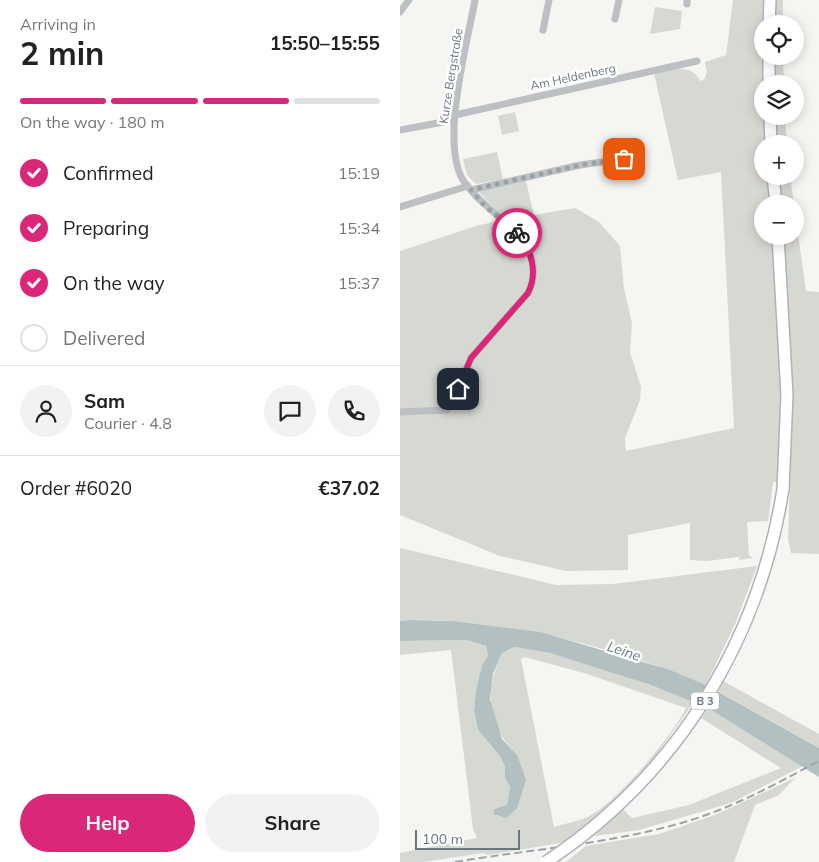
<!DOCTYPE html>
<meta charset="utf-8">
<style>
:root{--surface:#fff;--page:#f2f2f2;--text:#222;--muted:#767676;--line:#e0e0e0;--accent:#db2777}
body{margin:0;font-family:Mulish,sans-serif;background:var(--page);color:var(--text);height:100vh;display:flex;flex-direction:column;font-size:19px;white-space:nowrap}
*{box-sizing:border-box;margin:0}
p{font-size:16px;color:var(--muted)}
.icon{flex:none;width:28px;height:28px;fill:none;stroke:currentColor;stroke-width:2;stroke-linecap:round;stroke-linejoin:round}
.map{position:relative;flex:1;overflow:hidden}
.side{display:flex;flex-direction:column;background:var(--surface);width:400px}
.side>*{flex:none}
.controls{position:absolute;left:354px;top:15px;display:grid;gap:10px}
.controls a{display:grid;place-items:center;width:50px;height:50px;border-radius:50%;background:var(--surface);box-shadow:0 2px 12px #0003;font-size:25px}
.scale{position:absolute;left:15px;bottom:12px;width:105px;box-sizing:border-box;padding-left:5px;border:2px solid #667780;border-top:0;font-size:14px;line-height:18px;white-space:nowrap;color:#667780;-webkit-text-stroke:4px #fff;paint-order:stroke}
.pin{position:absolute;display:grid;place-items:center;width:42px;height:42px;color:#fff;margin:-21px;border-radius:10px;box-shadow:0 2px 8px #0006}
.courier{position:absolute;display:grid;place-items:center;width:50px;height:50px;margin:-25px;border:4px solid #db2777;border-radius:50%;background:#fff;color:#222;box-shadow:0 1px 6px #0007}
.summary em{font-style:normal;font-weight:700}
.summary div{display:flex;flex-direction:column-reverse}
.summary{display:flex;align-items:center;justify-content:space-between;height:85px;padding:0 20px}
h1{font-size:32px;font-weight:700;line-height:38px}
.bar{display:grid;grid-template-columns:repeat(4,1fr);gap:8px 5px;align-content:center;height:60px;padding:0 20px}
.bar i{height:6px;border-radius:4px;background:var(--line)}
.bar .selected{background:var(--accent)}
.bar p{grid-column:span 4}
.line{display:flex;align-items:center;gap:12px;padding:0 20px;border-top:1px solid var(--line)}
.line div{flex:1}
.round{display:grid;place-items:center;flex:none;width:52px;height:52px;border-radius:26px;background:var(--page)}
ol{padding:0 20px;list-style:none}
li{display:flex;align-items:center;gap:15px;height:55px}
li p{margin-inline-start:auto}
li .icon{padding:5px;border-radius:50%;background:var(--accent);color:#fff;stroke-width:4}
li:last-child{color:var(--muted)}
li i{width:28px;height:28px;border:2px solid var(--line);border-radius:50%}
.button{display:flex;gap:10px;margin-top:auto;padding:10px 20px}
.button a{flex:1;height:58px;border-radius:30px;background:var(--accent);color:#fff;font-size:20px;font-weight:700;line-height:58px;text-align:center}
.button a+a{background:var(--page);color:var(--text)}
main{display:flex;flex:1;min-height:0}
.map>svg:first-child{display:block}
.green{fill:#d5d9d1;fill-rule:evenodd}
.water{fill:#b2c0c2}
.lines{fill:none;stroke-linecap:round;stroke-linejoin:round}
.primary-casing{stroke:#adb3b6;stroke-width:14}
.street{stroke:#bcc0c3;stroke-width:7}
.primary{stroke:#fff;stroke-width:11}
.rail{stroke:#9ca3a7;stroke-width:2;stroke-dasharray:8 4;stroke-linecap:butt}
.primary-bridge-casing{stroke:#adb3b6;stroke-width:14;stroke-linecap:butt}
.primary-bridge{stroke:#fff;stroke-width:11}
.done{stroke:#98a3a8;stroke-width:5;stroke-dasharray:0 9}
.route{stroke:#db2777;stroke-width:6}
.labels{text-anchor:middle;stroke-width:5;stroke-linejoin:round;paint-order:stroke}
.shield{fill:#fff;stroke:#94a0a6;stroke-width:1}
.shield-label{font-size:11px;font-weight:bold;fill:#667780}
.street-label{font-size:12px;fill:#667780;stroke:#fff}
.water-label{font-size:14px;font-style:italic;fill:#62787d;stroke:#fff}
</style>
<main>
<section class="side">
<div class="summary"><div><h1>2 min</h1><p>Arriving in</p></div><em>15:50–15:55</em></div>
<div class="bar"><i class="selected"></i><i class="selected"></i><i class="selected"></i><i></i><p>On the way · 180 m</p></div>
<ol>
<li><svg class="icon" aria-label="check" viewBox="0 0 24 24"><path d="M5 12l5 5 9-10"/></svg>Confirmed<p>15:19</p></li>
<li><svg class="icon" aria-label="check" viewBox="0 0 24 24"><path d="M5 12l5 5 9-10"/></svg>Preparing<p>15:34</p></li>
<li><svg class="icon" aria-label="check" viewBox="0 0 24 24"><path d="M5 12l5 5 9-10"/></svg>On the way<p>15:37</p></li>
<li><i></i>Delivered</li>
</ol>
<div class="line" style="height:90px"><a class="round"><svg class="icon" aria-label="person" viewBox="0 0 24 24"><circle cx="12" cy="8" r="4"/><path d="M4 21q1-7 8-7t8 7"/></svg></a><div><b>Sam</b><p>Courier · 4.8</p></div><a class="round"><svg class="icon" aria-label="chat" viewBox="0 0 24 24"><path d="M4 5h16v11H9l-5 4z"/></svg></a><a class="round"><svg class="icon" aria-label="phone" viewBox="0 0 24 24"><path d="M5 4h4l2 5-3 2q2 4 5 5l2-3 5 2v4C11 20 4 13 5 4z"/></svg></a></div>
<div class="line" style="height:65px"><div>Order #6020</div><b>€37.02</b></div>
<div class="button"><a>Help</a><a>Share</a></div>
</section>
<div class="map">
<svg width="419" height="862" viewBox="0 0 419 862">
<rect width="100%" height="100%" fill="#f5f5f1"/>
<g class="green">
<path d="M 333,0 L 383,0 L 383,24 L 362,24 L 362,56 L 383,56 L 384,84 L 362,84 L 362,116 L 385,116 L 387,144 L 362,144 L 362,176 L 390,176 L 394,204 L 362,204 L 362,236 L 395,236 L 395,212 L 406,291 L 419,292 L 419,554 L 391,553 L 388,539 L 390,483 L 373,482 L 368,521 L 347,522 L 349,555 L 353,558 L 339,560 L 339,557 L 307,561 L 290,560 L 290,523 L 228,535 L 228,570 L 166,571 L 100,556 L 0,515 L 0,251 L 79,225 L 106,220 L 78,191 L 126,181 L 134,215 L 175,208 L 199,222 L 220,246 L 224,289 L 232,323 L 230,352 L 241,387 L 240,400 L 225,438 L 226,451 L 334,428 L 321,172 L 278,180 L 254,73 C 268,70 293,63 300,81 L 304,80 L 307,72 L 305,62 L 326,55 Z"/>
<path d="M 255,7 L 282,11 L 280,29 L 250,34 Z"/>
<path d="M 115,112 L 119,131 L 102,135 L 98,116 Z"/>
<path d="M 97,152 L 103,179 L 76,184 L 67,175 L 63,159 Z"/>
<path d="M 0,548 L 156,585 L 214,584 L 357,566 L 336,622 L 306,685 C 235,655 160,634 84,625 C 56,621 28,618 0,621 Z"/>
<path d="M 67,640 L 86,646 L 88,656 L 82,665 L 76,690 L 74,711 L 78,730 L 100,756 L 105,767 L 105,778 L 110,787 L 107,805 L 94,809 L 93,814 L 106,818 L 117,755 C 86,724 85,691 102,653 L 114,647 L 150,653 L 216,672 L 294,702 L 257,754 L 223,792 L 166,842 L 88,855 L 83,853 L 23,862 L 0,862 L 0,853 L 77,838 L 73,829 L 51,650 L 0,655 L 0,641 ZM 124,657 L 184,673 L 286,708 C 274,734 219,799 193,814 C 181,821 167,823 154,827 L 121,659 Z"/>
<path d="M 323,681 L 419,734 L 419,748 L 318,691 Z"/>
<path d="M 308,708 L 403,766 L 331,803 L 239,830 L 194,836 L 223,809 L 232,818 L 289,805 L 381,768 L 301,718 Z"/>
<path d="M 395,778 L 379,795 L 355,805 L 334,862 L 166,862 L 186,846 L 259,834 L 315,815 Z"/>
</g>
<path class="water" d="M 10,620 L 53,621 L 140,632 L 270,670 L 306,685 L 419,748 L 419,777 L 308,708 L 248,684 L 150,653 L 114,647 L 102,653 L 93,674 L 90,699 L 102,739 L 117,755 L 126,780 L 117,808 L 106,818 L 93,814 L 94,809 L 107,805 L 110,787 L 105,778 L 105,767 L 100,756 L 78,730 L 74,711 L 76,690 L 82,665 L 88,656 L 86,646 L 67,640 L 0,641 L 0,621 Z"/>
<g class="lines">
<defs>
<g id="primary">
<path d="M 369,24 L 370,0"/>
<path d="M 369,56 L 369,84"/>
<path d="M 370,116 L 371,144"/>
<path d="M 373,176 L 376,204"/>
<path d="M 378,236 L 387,395 L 383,489"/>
</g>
</defs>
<use href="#primary" class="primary-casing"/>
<g class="street">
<path d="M 287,4 L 287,0"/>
<path d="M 0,12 L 9,0"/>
<path d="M 215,19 L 219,0"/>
<path d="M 143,30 L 149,0"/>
<path d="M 55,115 L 297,61"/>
<path d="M 0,130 L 54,120"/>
<path d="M 71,190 L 180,165 L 224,159"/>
<path d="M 0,207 L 68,186"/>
<path d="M 0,412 L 47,410 L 52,405 L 71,358 L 128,293 C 154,241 85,216 63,180 C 40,142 67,44 75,0"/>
</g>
<use href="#primary" class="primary"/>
<path class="rail" d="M 55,862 C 132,849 212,844 288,821 C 334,807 376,784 419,761"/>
<defs>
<path id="primary-bridge" d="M 146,862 C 276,776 359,642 383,489"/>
</defs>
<use href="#primary-bridge" class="primary-bridge-casing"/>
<use href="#primary-bridge" class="primary-bridge"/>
</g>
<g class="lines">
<path class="done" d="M 117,233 L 84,205 L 71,190 L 180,165 L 224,159"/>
<path class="route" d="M 58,389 L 71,358 L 128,293 C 138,273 132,250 117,233"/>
</g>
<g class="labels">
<rect class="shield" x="291" y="692.5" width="28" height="17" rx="4"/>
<g class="shield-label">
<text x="305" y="705">B 3</text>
</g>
<g class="street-label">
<text transform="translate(51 76) rotate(-81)" y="4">Kurze Bergstraße</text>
<text transform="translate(173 77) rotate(-12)" y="4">Am Heldenberg</text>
</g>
<g class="water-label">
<text transform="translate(224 651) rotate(19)" y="5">Leine</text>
</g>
</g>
</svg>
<div class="controls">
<a><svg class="icon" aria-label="locate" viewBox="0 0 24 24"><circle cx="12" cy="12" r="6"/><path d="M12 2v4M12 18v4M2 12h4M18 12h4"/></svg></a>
<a><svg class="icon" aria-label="layers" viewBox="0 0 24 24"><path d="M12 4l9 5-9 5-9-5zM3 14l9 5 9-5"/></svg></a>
<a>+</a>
<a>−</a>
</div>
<div class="scale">100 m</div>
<div class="pin" style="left:224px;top:159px;background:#ea580c"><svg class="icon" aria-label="bag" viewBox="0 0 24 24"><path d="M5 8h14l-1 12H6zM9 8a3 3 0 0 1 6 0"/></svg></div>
<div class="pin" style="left:58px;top:389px;background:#1f2937"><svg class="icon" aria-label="home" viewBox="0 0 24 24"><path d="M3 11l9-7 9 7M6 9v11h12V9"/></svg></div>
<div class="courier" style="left:117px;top:233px"><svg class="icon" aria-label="bike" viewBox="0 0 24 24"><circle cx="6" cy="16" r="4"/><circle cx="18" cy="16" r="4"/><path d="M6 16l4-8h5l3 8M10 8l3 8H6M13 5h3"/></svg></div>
</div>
</main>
